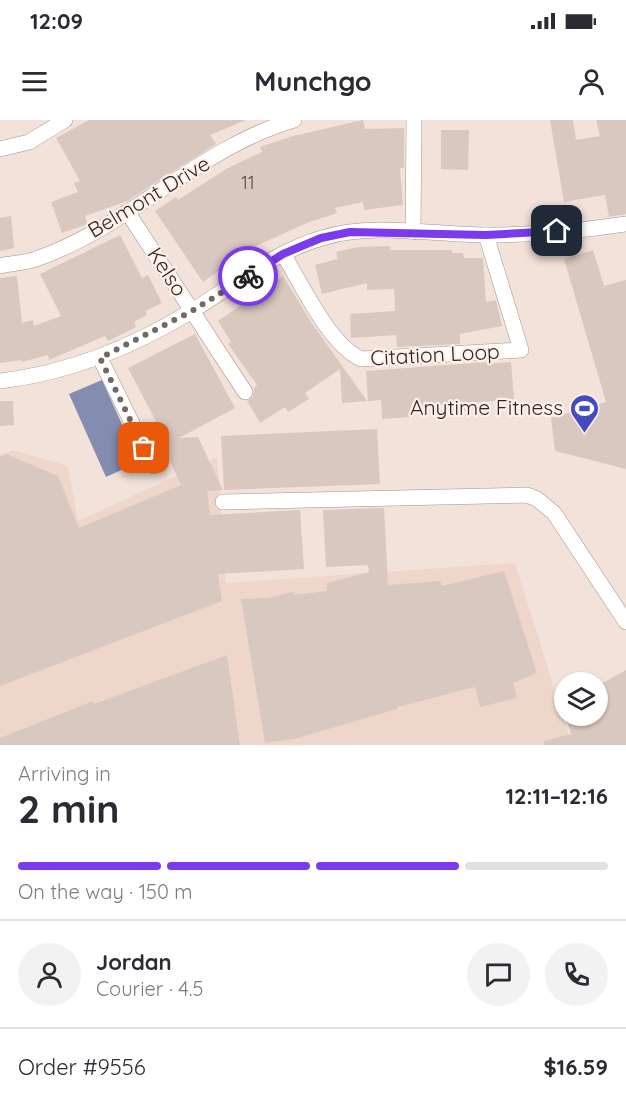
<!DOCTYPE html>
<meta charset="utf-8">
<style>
:root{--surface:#fff;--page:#f2f2f3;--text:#2b2b33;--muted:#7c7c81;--line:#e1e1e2;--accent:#7c3aed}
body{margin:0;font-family:Quicksand,sans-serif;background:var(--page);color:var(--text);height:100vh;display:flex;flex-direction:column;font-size:22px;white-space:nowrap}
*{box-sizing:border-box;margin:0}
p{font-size:20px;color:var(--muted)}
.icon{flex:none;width:33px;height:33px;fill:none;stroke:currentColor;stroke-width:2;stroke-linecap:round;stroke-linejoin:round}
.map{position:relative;height:625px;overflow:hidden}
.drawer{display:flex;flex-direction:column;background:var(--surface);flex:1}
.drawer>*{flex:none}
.buttons{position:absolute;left:554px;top:552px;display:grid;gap:12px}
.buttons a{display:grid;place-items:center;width:54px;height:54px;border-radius:50%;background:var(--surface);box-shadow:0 2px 4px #0004;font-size:30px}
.pin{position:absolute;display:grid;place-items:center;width:51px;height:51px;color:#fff;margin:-26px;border-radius:12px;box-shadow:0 3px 9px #0006}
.courier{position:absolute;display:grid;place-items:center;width:60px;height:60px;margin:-30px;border:4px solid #7c3aed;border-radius:50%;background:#fff;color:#222;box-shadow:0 2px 8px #0007}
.head em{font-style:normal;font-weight:800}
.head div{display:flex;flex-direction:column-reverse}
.head{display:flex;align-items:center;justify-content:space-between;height:102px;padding:0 18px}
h1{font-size:39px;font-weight:800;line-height:45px}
.bar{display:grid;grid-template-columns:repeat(4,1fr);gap:9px 6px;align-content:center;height:72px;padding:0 18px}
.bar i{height:8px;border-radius:4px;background:var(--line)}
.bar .active{background:var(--accent)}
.bar p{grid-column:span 4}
.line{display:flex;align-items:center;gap:15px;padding:0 18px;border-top:2px solid var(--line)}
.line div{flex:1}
.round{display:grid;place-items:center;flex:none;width:63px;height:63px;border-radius:32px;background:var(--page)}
.status{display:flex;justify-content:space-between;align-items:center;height:42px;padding:0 30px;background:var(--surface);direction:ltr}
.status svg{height:16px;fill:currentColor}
header{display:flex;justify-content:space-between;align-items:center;height:78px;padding:0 18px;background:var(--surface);font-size:27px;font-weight:800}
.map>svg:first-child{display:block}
.built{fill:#efd6ca}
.water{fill:#848cb0}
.building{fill:#d9c8c0}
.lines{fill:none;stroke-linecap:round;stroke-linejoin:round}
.minor-casing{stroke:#a3938c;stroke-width:16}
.minor{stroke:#fff;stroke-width:15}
.done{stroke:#736864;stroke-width:6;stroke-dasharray:0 10.8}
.route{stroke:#7c3aed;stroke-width:8}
.labels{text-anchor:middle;stroke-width:4.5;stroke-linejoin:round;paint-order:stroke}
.number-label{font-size:18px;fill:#594f4b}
.street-label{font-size:21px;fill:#2e2724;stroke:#fef0e9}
.poi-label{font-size:21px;fill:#2e2724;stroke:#fef0e9;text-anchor:end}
</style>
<div class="status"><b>12:09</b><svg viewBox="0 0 49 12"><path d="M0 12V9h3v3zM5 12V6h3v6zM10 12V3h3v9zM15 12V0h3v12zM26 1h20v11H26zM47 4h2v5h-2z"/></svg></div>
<header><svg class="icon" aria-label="menu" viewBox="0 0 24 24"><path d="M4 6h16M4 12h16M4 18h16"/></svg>Munchgo<svg class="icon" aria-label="person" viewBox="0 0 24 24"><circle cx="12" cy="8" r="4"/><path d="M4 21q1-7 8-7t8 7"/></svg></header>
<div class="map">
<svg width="626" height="625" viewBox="0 0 626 625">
<rect width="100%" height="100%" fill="#f3e2da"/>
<path class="built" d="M 13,330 L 68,346 L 78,401 L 217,337 L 226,463 L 515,443 L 572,625 L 0,625 L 0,335 Z"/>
<path class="water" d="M 102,260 L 139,342 L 106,357 L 69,274 Z"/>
<g class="building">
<path d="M 89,0 L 246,0 L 210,15 L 216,24 L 127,81 L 85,96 L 88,104 L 62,113 L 51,82 L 78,72 L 74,63 L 80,61 L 56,18 Z"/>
<path d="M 363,0 L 365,9 L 404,8 L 404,48 L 400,48 L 403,85 L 364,90 L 363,82 L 335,88 L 337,93 L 307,103 L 251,128 L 203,162 L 155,91 L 176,77 L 178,80 L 226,49 L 262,32 L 260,27 L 293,16 Z"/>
<path d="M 550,0 L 573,0 L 576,20 L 600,16 L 596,0 L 626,0 L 626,94 L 609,97 L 605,75 L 564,82 Z"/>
<path d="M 441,10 L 469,10 L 468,50 L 441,49 Z"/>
<path d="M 11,96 L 14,128 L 0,131 L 0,98 Z"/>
<path d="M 120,115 L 142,158 L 148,155 L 162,183 L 145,191 L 147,195 L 134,202 L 136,207 L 108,221 L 105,216 L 49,240 L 48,235 L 22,242 L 21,240 L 0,243 L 0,158 L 17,156 L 22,203 L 33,200 L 34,206 L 61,196 L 40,154 Z"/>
<path d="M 390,126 L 390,130 L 452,130 L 452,133 L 463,133 L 464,138 L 483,138 L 486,182 L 496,180 L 502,206 L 460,214 L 460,224 L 397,227 L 396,215 L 351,218 L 350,194 L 395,191 L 394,169 L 367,170 L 367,163 L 322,174 L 315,145 L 338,139 L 336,132 L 358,127 Z"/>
<path d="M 593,130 L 604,166 L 626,160 L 626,349 L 555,331 L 551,298 L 606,282 L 564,139 Z"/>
<path d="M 283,156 L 311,202 L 367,281 L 342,283 L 340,249 L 305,273 L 309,279 L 288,292 L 285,287 L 260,303 L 247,281 L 253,277 L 254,268 L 257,265 L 228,224 L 231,222 L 218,201 Z"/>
<path d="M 195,214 L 235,288 L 179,318 L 198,317 L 223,370 L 207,371 L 210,395 L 300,390 L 304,449 L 218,454 L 222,481 L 0,566 L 0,337 L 6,334 L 58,356 L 79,408 L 181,365 L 164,328 L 169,326 L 128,248 Z"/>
<path d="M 487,242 L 487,244 L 511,242 L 514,279 L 470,283 L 470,290 L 443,292 L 443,285 L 411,287 L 411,297 L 382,299 L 381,280 L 368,281 L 366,251 Z"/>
<path d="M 0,281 L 13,281 L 14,305 L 0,306 Z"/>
<path d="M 377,309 L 380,364 L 224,370 L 221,316 Z"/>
<path d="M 384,388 L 388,465 L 440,461 L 442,466 L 504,451 L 537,553 L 513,563 L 517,578 L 480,587 L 475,567 L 397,587 L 397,589 L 294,619 L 265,623 L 241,479 L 268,478 L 293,472 L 294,475 L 327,471 L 327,463 L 369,452 L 368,445 L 326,447 L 323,390 Z"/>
<path d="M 227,535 L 240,625 L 0,625 L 0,618 L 93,581 L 94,584 Z"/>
<path d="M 626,550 L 626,625 L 544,625 L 544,621 L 571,614 L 565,596 L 597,596 L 597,566 Z"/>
</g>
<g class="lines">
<defs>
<g id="minor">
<path d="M 0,29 L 29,22 L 65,0"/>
<path d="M 128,93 L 245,272"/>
<path d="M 413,112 L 414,0"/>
<path d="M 283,134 C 303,166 328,223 361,239 L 521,230 L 486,115"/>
<path d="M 0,146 C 12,143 25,143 36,139 C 129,107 200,27 294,0"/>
<path d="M 100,238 L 153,346"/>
<path d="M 0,261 C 70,253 135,226 195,189 C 235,164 276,131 322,118 C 373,102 433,115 485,115 C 532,115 580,111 626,104"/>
<path d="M 223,382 L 527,375 L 537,379 L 554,393 L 626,502"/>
</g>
</defs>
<use href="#minor" class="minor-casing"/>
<use href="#minor" class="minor"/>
</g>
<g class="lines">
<path class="done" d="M 144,328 L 100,238 L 192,191 L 248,156"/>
<path class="route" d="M 248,156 L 283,134 L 321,118 L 350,112 L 486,115 L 557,111"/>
</g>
<defs>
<symbol id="stadium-pin" viewBox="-11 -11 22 30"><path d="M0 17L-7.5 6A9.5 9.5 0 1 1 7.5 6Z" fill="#444bc0" stroke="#fef0e9"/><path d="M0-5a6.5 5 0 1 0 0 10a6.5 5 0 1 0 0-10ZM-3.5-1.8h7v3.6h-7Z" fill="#fff"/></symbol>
</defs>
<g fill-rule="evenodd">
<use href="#stadium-pin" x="568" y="272" width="33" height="45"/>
</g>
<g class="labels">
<g class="number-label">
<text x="248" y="69">11</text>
</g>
<g class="street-label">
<text transform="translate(149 77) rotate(-31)" y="7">Belmont Drive</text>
<text transform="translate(167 152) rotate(57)" y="7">Kelso</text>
<text transform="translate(435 235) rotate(-3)" y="7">Citation Loop</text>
</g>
<g class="poi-label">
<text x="563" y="295">Anytime Fitness</text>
</g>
</g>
</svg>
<div class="buttons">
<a><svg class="icon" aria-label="layers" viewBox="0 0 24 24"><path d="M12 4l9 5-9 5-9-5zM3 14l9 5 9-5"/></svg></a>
</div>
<div class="pin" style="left:144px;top:328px;background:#ea580c"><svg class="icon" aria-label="bag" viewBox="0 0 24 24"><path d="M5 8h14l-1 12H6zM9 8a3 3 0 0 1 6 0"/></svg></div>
<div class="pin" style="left:557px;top:111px;background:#1f2937"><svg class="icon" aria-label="home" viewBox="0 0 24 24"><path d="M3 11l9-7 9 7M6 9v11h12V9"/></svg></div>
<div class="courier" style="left:248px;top:156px"><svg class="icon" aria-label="bike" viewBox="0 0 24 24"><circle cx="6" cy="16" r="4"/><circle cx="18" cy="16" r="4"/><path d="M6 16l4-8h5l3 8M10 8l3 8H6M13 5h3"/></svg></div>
</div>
<section class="drawer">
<div class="head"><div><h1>2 min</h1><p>Arriving in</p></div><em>12:11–12:16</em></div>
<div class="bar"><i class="active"></i><i class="active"></i><i class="active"></i><i></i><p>On the way · 150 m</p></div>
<div class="line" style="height:108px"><a class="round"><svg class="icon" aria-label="person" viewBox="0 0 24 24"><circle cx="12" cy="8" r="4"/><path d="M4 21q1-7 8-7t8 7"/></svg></a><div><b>Jordan</b><p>Courier · 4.5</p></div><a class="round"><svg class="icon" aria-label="chat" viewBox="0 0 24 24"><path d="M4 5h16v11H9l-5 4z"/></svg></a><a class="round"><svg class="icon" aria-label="phone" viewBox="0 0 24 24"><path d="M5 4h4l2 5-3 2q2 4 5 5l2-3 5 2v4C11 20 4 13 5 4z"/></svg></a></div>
<div class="line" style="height:78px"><div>Order #9556</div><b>$16.59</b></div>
</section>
